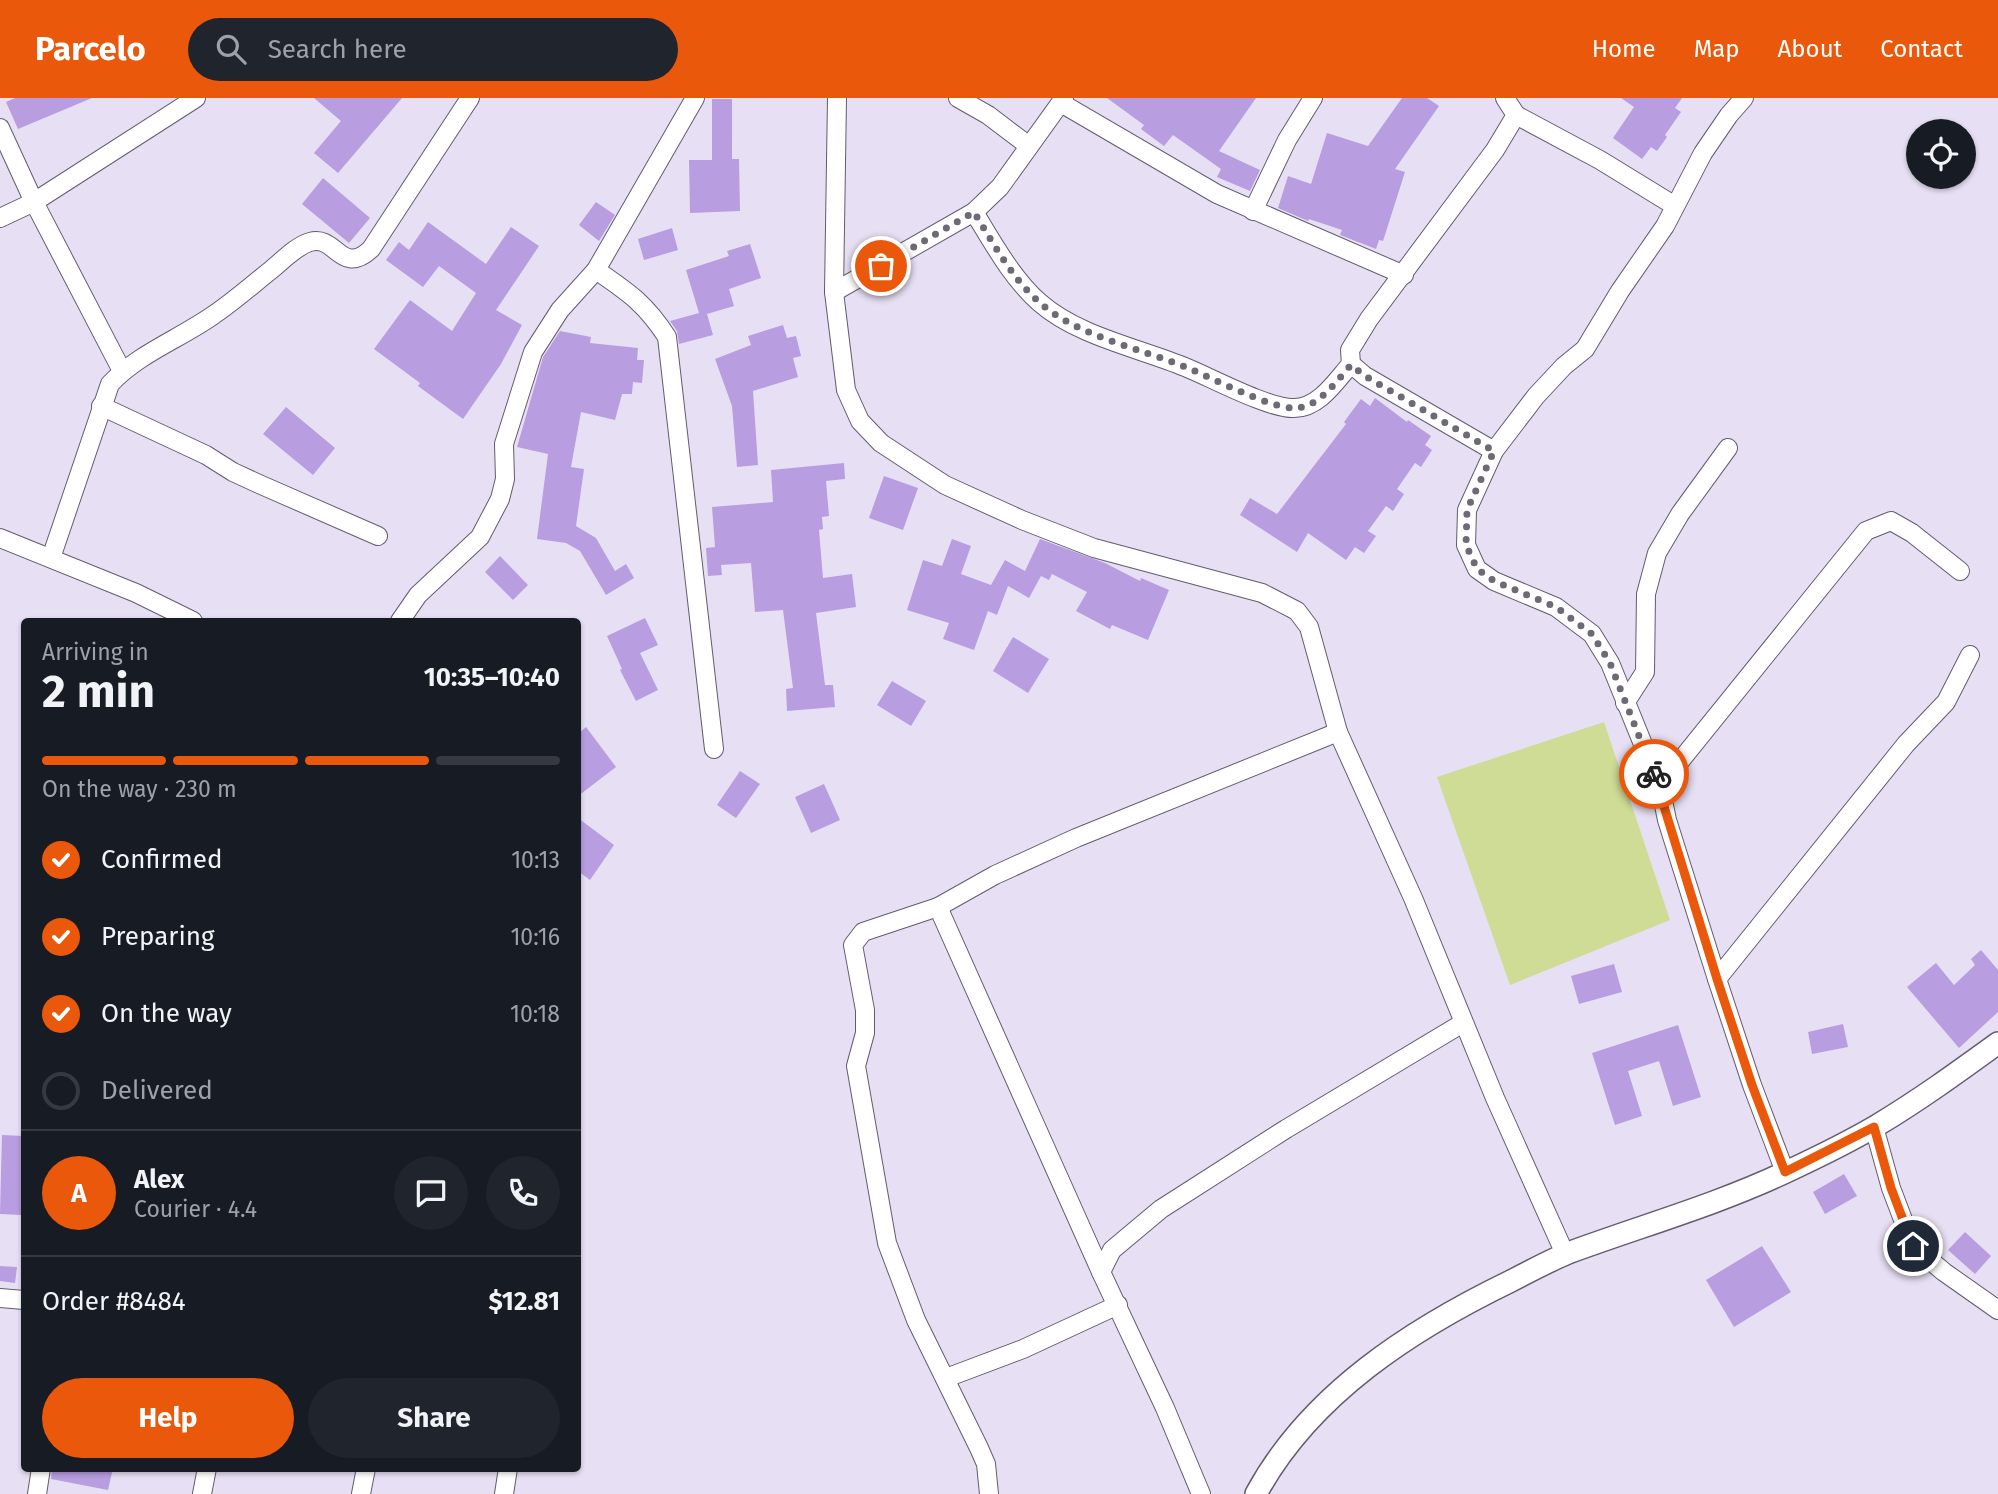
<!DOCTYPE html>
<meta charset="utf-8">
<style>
:root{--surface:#171b24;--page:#20242c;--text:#f1f3f6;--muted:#9ea1a6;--line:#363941;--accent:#ea580c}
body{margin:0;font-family:"Fira Sans",sans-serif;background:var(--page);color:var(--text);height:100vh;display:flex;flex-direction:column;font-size:26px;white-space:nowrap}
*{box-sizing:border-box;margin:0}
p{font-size:23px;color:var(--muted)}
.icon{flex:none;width:38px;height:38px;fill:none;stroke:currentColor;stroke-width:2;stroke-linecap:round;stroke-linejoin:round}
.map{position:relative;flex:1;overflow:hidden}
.panel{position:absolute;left:21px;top:520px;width:560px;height:854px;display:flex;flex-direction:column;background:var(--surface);border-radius:7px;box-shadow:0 2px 5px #0004}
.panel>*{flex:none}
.fabs{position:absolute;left:1906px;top:21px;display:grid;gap:14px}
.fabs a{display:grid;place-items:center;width:70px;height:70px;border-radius:50%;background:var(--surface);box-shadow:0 2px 5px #0004;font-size:35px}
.pin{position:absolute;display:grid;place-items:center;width:60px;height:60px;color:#fff;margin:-30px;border:4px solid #fff;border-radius:50%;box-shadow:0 2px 7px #0007}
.courier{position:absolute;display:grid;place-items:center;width:70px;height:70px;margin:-35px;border:5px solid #ea580c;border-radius:50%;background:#fff;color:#222;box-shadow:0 2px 9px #0007}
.overview em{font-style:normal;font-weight:700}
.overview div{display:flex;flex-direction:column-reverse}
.overview{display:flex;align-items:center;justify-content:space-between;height:119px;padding:0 21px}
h1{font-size:46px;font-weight:700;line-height:52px}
.bar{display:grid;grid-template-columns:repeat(4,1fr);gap:10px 7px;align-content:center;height:84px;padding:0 21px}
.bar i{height:9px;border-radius:5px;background:var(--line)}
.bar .selected{background:var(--accent)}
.bar p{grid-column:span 4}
.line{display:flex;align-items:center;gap:18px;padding:0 21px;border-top:2px solid var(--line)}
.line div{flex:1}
.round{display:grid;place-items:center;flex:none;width:74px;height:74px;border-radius:37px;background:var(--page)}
ol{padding:0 21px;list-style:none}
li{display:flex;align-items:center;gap:21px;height:77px}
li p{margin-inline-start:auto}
li .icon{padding:7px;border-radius:50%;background:var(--accent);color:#fff;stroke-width:4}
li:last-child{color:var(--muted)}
li i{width:38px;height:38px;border:4px solid var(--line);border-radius:50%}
.action{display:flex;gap:14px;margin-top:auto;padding:14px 21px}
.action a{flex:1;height:80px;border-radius:42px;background:var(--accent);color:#fff;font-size:28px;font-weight:700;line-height:80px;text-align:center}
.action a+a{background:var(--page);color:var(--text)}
header{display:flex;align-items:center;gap:42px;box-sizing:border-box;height:98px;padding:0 35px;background:var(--accent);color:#fff}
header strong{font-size:33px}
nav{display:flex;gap:38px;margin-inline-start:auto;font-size:24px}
.search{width:490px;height:63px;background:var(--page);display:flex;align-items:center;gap:18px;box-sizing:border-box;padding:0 24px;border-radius:38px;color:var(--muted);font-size:26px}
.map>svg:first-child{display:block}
.green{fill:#cfdc96}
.building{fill:#b89ee0}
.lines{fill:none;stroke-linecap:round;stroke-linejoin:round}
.minor-casing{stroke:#625c6e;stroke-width:20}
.tertiary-casing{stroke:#625c6e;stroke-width:24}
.minor{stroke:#fff;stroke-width:18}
.tertiary{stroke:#fff;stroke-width:21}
.done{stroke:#6d6975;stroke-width:7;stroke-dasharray:0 12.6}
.route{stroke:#ea580c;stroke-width:9}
</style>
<header>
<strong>Parcelo</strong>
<div class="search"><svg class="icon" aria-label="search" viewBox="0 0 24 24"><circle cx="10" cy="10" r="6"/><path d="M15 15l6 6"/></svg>Search here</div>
<nav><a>Home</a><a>Map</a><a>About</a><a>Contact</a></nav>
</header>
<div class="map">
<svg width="1998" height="1396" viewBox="0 0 1998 1396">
<rect width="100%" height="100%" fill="#e7dff4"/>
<path class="green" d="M 1604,624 L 1670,822 L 1510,887 L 1437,679 Z"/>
<g class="building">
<path d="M 15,0 L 92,0 L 18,31 L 6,4 Z"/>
<path d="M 314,0 L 402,0 L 338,75 L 314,55 L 341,23 Z"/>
<path d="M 1107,0 L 1256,0 L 1219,53 L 1260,72 L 1250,93 L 1217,79 L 1221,71 L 1173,37 L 1164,48 L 1141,31 L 1144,27 Z"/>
<path d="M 1402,0 L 1427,0 L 1439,8 L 1395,71 L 1405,74 L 1383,143 L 1379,142 L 1376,151 L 1340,137 L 1342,132 L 1309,121 L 1308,123 L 1278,110 L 1288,78 L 1311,86 L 1327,35 L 1368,48 Z"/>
<path d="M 1621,0 L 1682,0 L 1675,10 L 1681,14 L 1665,37 L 1667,39 L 1657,53 L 1651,49 L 1642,61 L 1613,40 L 1634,9 Z"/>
<path d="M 712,1 L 732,1 L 732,61 L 739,61 L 740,113 L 690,115 L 689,62 L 712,62 Z"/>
<path d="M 323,80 L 370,120 L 349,145 L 302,106 Z"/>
<path d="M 596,104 L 615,117 L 599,143 L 579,127 Z"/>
<path d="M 428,124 L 486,166 L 511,129 L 539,148 L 496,212 L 522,227 L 501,266 L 463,321 L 418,288 L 420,285 L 374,251 L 410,202 L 452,233 L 476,195 L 439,168 L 423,189 L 386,162 L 399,144 L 409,152 Z"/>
<path d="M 672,130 L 678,152 L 644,162 L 638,141 Z"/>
<path d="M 750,146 L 761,180 L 729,191 L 734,208 L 707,216 L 713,237 L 679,246 L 677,233 L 670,223 L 699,215 L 686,172 L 729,158 L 727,153 Z"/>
<path d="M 783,227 L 787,240 L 796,238 L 801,258 L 793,260 L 798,279 L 753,293 L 758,367 L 737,369 L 732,308 L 715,261 L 751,247 L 748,238 Z"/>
<path d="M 560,233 L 591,239 L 590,245 L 638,250 L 637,262 L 644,262 L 642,285 L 633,284 L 632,296 L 622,296 L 615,322 L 581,314 L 571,369 L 584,371 L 576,428 L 596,440 L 615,473 L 626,466 L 634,480 L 606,497 L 580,453 L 566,445 L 537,441 L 548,356 L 517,349 L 543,259 Z"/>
<path d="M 1375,300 L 1407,324 L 1408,322 L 1431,338 L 1425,347 L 1432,352 L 1421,369 L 1415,365 L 1397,391 L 1404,396 L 1393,413 L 1386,408 L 1368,433 L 1376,438 L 1364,455 L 1355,449 L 1346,462 L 1308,435 L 1297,454 L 1240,417 L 1250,400 L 1277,416 L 1346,326 L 1344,324 L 1361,301 L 1370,308 Z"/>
<path d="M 286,309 L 335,350 L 313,377 L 263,336 Z"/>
<path d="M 844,365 L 845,381 L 826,383 L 829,418 L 822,419 L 823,431 L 819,432 L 823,480 L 852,476 L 856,509 L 816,515 L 825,587 L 833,587 L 835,609 L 787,613 L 786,591 L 793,590 L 783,512 L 755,514 L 751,465 L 721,467 L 722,477 L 708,478 L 706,450 L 715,449 L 712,409 L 773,404 L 771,372 Z"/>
<path d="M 884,378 L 918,390 L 903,432 L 869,420 Z"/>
<path d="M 952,441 L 971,448 L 961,476 L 991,487 L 1005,462 L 1025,473 L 1040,441 L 1105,465 L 1140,483 L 1141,480 L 1169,492 L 1148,542 L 1112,527 L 1110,531 L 1076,513 L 1087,494 L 1052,476 L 1049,482 L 1041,478 L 1029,500 L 1008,488 L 997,517 L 988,513 L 974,552 L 943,541 L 949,525 L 907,512 L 923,462 L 942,468 Z"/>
<path d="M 500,458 L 528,487 L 513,502 L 485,474 Z"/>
<path d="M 645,520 L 658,547 L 640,555 L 658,592 L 636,603 L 620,572 L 622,571 L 607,538 Z"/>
<path d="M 1013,539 L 1049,561 L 1028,595 L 993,573 Z"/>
<path d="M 892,583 L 926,603 L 911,628 L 877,607 Z"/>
<path d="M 586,629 L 616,669 L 578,698 L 578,636 Z"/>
<path d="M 740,673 L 760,686 L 736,720 L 717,707 Z"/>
<path d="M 824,686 L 840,722 L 811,735 L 795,699 Z"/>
<path d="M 578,720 L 614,747 L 590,782 L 578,773 Z"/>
<path d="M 1981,852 L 1998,872 L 1998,914 L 1959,950 L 1907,889 L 1936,865 L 1954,887 L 1975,867 L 1971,861 Z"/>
<path d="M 1614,866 L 1622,894 L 1579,906 L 1571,878 Z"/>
<path d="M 1843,926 L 1848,949 L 1812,956 L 1808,934 Z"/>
<path d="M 1678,927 L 1701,999 L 1673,1008 L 1659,963 L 1628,973 L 1642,1018 L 1615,1027 L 1592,955 Z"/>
<path d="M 2,1037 L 24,1038 L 22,1117 L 0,1116 Z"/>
<path d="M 1844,1076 L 1857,1098 L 1825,1116 L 1813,1094 Z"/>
<path d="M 1965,1134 L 1991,1158 L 1975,1176 L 1948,1152 Z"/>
<path d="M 1762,1148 L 1791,1194 L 1734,1229 L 1706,1182 Z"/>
<path d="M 0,1168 L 17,1169 L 15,1185 L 0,1183 Z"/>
<path d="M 52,1370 L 113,1370 L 108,1392 L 51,1381 Z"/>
</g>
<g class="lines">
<defs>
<g id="minor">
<path d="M 837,0 L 834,194 L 846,292 L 860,323 L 881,345 L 945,387 L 1022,422 L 1094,450 L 1262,495 L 1297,513 L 1309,529 L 1338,634 L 1413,800 L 1495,1000 L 1565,1156"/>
<path d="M 958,0 L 988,17 L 1029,48"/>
<path d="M 1744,0 L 1729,17 L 1703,55 L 1665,128 L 1620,193 L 1585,251 L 1564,268 L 1536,298 L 1494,353 L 1467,412 L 1466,447 L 1477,471 L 1494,483 L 1556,509 L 1592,536 L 1610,565 L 1660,688 L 1667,722 L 1717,881 L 1752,987 L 1785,1074"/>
<path d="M 1061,5 L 1217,96 L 1404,177"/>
<path d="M 1516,17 L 1600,62 L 1675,108"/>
<path d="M 0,30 L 34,104 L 122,273"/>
<path d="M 1253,113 L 1287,42 L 1313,0"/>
<path d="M 974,114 C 993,145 1012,180 1039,204 C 1077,238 1139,250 1185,269 C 1210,279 1269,311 1294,310 C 1319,310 1336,283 1351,266"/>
<path d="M 0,120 L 34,104 L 196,0"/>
<path d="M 596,172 C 628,194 645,205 667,239 L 714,651"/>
<path d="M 834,194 L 974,114 L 1000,89 L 1064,0"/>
<path d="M 101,308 L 206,357 L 233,374 L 259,386 L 378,438"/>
<path d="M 1494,353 L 1365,278 L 1351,266 L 1350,252 L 1369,221 L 1495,52 L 1516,17 L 1505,0"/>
<path d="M 0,440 L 136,495 L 193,523"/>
<path d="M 51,460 L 110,286 C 138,256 179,241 212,218 C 233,204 252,187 271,172 C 282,163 296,148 310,144 C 336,136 341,179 371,151 L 470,0"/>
<path d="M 400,523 L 418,497 L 480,439 L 500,401 L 505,381 L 504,346 L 533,254 L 560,212 L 596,172 L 695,0"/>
<path d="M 1625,605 L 1645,574 L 1646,496 L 1657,455 L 1680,416 L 1728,350"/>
<path d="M 1660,688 L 1866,433 L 1891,423 L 1912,435 L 1960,473"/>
<path d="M 938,809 L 1101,1174 L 1165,1310 L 1201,1396"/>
<path d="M 1717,881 L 1906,646 L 1946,604 L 1970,557"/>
<path d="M 1874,1029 L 1891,1090 L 1913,1148 L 1944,1174 L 1998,1212"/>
<path d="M 1101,1174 L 1112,1152 L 1161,1111 L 1286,1031 L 1463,925"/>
<path d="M 0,1200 L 24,1202"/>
<path d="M 946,1280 L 1023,1251 L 1118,1207"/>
<path d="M 37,1396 L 41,1370"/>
<path d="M 202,1396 L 207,1370"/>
<path d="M 361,1396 L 366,1370"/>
<path d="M 504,1396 L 508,1370"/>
<path d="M 989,1396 L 986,1366 L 979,1350 L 916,1222 L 887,1145 L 856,968 L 865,935 L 865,912 L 853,847 L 863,834 L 938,809 L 995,777 L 1076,740 L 1338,634"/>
</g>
<path id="tertiary" d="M 1256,1396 C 1310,1296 1412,1231 1511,1183 C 1530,1173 1549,1163 1568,1155 C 1641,1128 1716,1107 1786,1074 C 1816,1060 1847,1045 1876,1028 C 1918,1003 1958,974 1998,945"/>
</defs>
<use href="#minor" class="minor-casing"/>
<use href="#tertiary" class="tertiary-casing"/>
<use href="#minor" class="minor"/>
<use href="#tertiary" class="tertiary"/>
</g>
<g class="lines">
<path class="done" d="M 881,168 L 974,114 C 993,145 1012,180 1039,204 C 1077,238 1139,250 1185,269 C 1211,279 1269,310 1294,310 C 1319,310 1336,283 1351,267 L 1365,278 L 1494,353 L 1467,412 L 1466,447 L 1477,471 L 1494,483 L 1556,509 L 1592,536 L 1610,565 L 1654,676"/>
<path class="route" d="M 1654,676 L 1717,881 L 1752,987 L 1785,1074 L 1874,1029 L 1891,1090 L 1913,1148"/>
</g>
</svg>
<div class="fabs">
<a><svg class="icon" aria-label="locate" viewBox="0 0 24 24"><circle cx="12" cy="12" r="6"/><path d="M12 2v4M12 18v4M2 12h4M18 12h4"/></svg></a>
</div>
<div class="pin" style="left:881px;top:168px;background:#ea580c"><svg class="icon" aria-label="bag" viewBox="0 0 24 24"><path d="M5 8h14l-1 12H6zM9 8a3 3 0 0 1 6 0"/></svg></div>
<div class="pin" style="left:1913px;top:1148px;background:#1f2937"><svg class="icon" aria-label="home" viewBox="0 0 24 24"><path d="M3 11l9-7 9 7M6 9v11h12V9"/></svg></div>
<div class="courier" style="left:1654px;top:676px"><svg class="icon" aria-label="bike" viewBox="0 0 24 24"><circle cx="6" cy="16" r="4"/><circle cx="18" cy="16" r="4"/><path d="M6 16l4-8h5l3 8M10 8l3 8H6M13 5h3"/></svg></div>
<section class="panel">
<div class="overview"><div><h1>2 min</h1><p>Arriving in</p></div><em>10:35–10:40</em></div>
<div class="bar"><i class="selected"></i><i class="selected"></i><i class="selected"></i><i></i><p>On the way · 230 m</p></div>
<ol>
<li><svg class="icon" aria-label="check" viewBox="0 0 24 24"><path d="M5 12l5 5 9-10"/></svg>Confirmed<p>10:13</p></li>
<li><svg class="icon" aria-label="check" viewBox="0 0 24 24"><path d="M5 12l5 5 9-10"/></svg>Preparing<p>10:16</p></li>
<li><svg class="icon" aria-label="check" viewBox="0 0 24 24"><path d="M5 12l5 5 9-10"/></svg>On the way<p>10:18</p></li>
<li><i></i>Delivered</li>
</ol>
<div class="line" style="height:126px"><b class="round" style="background:var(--accent);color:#fff">A</b><div><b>Alex</b><p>Courier · 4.4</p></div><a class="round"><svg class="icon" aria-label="chat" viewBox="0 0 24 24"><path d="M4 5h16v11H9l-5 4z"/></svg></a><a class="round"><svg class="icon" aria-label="phone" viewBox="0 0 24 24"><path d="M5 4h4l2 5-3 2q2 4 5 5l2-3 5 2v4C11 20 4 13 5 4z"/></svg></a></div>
<div class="line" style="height:91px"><div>Order #8484</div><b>$12.81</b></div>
<div class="action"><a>Help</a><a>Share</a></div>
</section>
</div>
